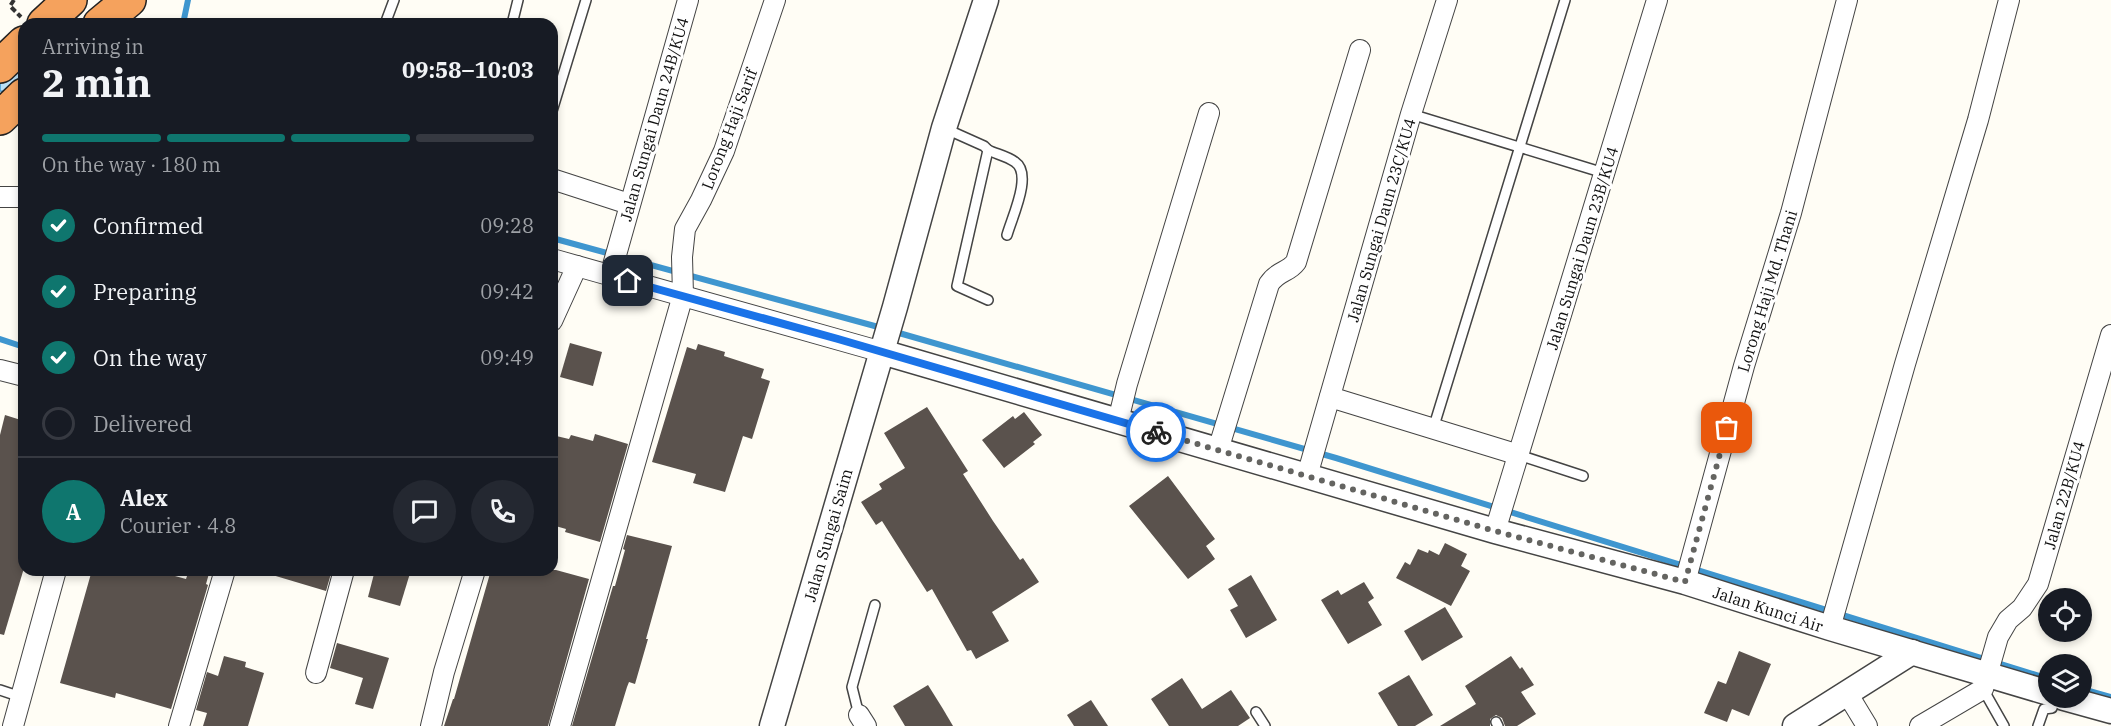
<!DOCTYPE html>
<meta charset="utf-8">
<style>
:root{--surface:#171b24;--page:#242831;--text:#f1f3f6;--muted:#9ea1a6;--line:#363941;--accent:#0f766e}
body{margin:0;font-family:"IBM Plex Serif",serif;background:var(--page);color:var(--text);height:100vh;display:flex;flex-direction:column;font-size:22px;white-space:nowrap}
*{box-sizing:border-box;margin:0}
p{font-size:20px;color:var(--muted)}
.icon{flex:none;width:33px;height:33px;fill:none;stroke:currentColor;stroke-width:2;stroke-linecap:round;stroke-linejoin:round}
.map{position:relative;flex:1;overflow:hidden}
.drawer{position:absolute;left:18px;top:18px;width:540px;height:558px;display:flex;flex-direction:column;background:var(--surface);border-radius:18px;box-shadow:0 3px 9px #0003}
.drawer>*{flex:none}
.fabs{position:absolute;left:2038px;top:588px;display:grid;gap:12px}
.fabs a{display:grid;place-items:center;width:54px;height:54px;border-radius:50%;background:var(--surface);box-shadow:0 3px 9px #0003;font-size:30px}
.pin{position:absolute;display:grid;place-items:center;width:51px;height:51px;color:#fff;margin:-26px;border-radius:12px;box-shadow:0 3px 9px #0006}
.courier{position:absolute;display:grid;place-items:center;width:60px;height:60px;margin:-30px;border:4px solid #1a73e8;border-radius:50%;background:#fff;color:#222;box-shadow:0 2px 8px #0007}
.summary em{font-style:normal;font-weight:700}
.summary div{display:flex;flex-direction:column-reverse}
.summary{display:flex;align-items:center;justify-content:space-between;height:102px;padding:0 24px}
h1{font-size:39px;font-weight:700;line-height:45px}
.bar{display:grid;grid-template-columns:repeat(4,1fr);gap:9px 6px;align-content:center;height:72px;padding:0 24px}
.bar i{height:8px;border-radius:4px;background:var(--line)}
.bar .current{background:var(--accent)}
.bar p{grid-column:span 4}
.line{display:flex;align-items:center;gap:15px;padding:0 24px;border-top:2px solid var(--line)}
.line div{flex:1}
.round{display:grid;place-items:center;flex:none;width:63px;height:63px;border-radius:32px;background:var(--page)}
ol{padding:0 24px;list-style:none}
li{display:flex;align-items:center;gap:18px;height:66px}
li p{margin-inline-start:auto}
li .icon{padding:6px;border-radius:50%;background:var(--accent);color:#fff;stroke-width:4}
li:last-child{color:var(--muted)}
li i{width:33px;height:33px;border:3px solid var(--line);border-radius:50%}
.map>svg:first-child{display:block}
.water{fill:#b9e0f7;stroke:#3f96cf;stroke-width:1.5}
.lines{fill:none;stroke-linecap:round;stroke-linejoin:round}
.stream{stroke:#3f96cf;stroke-width:6}
.building{fill:#5a524d}
.service-casing{stroke:#444;stroke-width:12}
.minor-casing{stroke:#444;stroke-width:22}
.tertiary-casing{stroke:#444;stroke-width:27}
.motorway-casing{stroke:#222;stroke-width:36}
.path{stroke:#333;stroke-width:4;stroke-dasharray:6 3;stroke-linecap:butt}
.service{stroke:#fff;stroke-width:9}
.minor{stroke:#fff;stroke-width:20}
.tertiary{stroke:#fff;stroke-width:24}
.motorway{stroke:#f5a25d;stroke-width:33}
.done{stroke:#646461;stroke-width:6;stroke-dasharray:0 10.8}
.route{stroke:#1a73e8;stroke-width:8}
.labels{text-anchor:middle;stroke-width:6;stroke-linejoin:round;paint-order:stroke}
.street-label{font-size:16px;fill:#111;stroke:#fff}
</style>
<div class="map">
<svg width="2111" height="726" viewBox="0 0 2111 726">
<rect width="100%" height="100%" fill="#fffdf5"/>
<path class="water" d="M 0,61 L 24,72 L 24,93 L 0,91 Z"/>
<g class="lines">
<g class="stream">
<path d="M 183,24 L 188,0"/>
<path d="M 552,238 L 882,328"/>
<path d="M 892,331 L 1336,458 L 2049,679"/>
<path d="M 0,339 L 24,347"/>
<path d="M 2082,689 L 2111,697"/>
</g>
</g>
<g class="building">
<path d="M 570,343 L 602,352 L 593,386 L 560,377 Z"/>
<path d="M 698,344 L 725,352 L 724,356 L 764,369 L 761,378 L 770,381 L 752,439 L 743,436 L 725,492 L 693,483 L 696,474 L 652,462 L 687,347 L 696,350 Z"/>
<path d="M 927,407 L 968,471 L 963,474 L 993,521 L 1020,560 L 1023,558 L 1039,582 L 992,612 L 1009,641 L 976,659 L 971,650 L 967,651 L 932,589 L 927,592 L 882,521 L 876,525 L 861,502 L 882,489 L 879,484 L 905,468 L 884,433 Z"/>
<path d="M 1024,412 L 1042,435 L 1033,442 L 1035,444 L 1004,468 L 982,440 L 1013,416 L 1015,419 Z"/>
<path d="M 5,415 L 24,421 L 24,568 L 4,635 L 0,634 L 0,435 Z"/>
<path d="M 595,434 L 628,444 L 600,542 L 565,532 L 566,529 L 552,525 L 552,435 L 569,439 L 571,435 L 593,441 Z"/>
<path d="M 1168,476 L 1215,539 L 1206,546 L 1215,559 L 1188,579 L 1129,506 Z"/>
<path d="M 627,535 L 672,546 L 646,639 L 648,639 L 635,684 L 629,682 L 627,687 L 615,726 L 572,726 L 613,586 L 615,586 L 625,550 L 623,549 Z"/>
<path d="M 1445,543 L 1467,554 L 1461,566 L 1470,571 L 1451,606 L 1396,578 L 1405,562 L 1410,565 L 1418,549 L 1428,553 L 1429,550 L 1439,555 Z"/>
<path d="M 92,570 L 153,570 L 186,579 L 189,570 L 210,570 L 206,584 L 208,585 L 171,709 L 116,693 L 115,698 L 60,683 Z"/>
<path d="M 269,570 L 332,570 L 326,591 L 269,574 Z"/>
<path d="M 375,570 L 411,570 L 400,606 L 368,597 Z"/>
<path d="M 491,570 L 556,570 L 589,579 L 548,726 L 444,726 L 453,699 L 454,699 Z"/>
<path d="M 1251,575 L 1277,620 L 1246,638 L 1230,610 L 1238,606 L 1228,589 Z"/>
<path d="M 1364,582 L 1374,598 L 1368,602 L 1382,625 L 1348,644 L 1321,600 L 1338,590 L 1341,595 Z"/>
<path d="M 1445,607 L 1463,637 L 1422,661 L 1404,631 Z"/>
<path d="M 337,643 L 389,658 L 373,709 L 355,704 L 363,678 L 330,668 Z"/>
<path d="M 1739,651 L 1771,664 L 1749,716 L 1732,709 L 1727,722 L 1704,713 L 1718,681 L 1726,684 Z"/>
<path d="M 224,656 L 246,662 L 245,667 L 264,673 L 248,726 L 203,726 L 207,713 L 196,710 L 207,672 L 218,676 Z"/>
<path d="M 1511,656 L 1520,669 L 1522,667 L 1534,685 L 1521,692 L 1536,714 L 1517,726 L 1505,726 L 1502,718 L 1496,715 L 1490,719 L 1490,726 L 1440,726 L 1476,704 L 1465,686 Z"/>
<path d="M 1409,675 L 1433,715 L 1415,726 L 1398,726 L 1378,693 Z"/>
<path d="M 1182,678 L 1202,709 L 1231,690 L 1250,718 L 1238,726 L 1169,726 L 1151,699 Z"/>
<path d="M 928,685 L 943,709 L 953,726 L 905,726 L 893,706 Z"/>
<path d="M 1091,700 L 1108,726 L 1074,726 L 1067,715 Z"/>
</g>
<g class="lines">
<defs>
<g id="service">
<path d="M 385,24 L 394,0"/>
<path d="M 512,24 L 518,0"/>
<path d="M 552,111 L 586,0"/>
<path d="M 1411,114 L 1604,173"/>
<path d="M 946,129 L 984,146 L 988,150 L 957,286 L 988,300"/>
<path d="M 988,150 C 996,154 1007,156 1015,162 C 1033,174 1012,217 1007,235"/>
<path d="M 1433,429 L 1565,0"/>
<path d="M 1519,455 L 1583,476"/>
<path d="M 1983,689 L 2004,726"/>
<path d="M 0,690 L 21,697"/>
<path d="M 1256,712 L 1265,726"/>
<path d="M 859,715 L 852,687 L 875,605"/>
<path d="M 1496,722 L 1498,726"/>
<path d="M 2038,726 L 2044,709 L 2052,708 L 2055,698"/>
</g>
<g id="minor">
<path d="M 552,179 L 629,204"/>
<path d="M 0,197 L 24,197"/>
<path d="M 552,259 L 882,352"/>
<path d="M 610,276 L 688,0"/>
<path d="M 552,321 L 577,266"/>
<path d="M 0,370 L 24,376"/>
<path d="M 1330,397 L 1519,455"/>
<path d="M 1118,421 L 1127,384 L 1209,113"/>
<path d="M 1218,450 L 1269,284 C 1278,270 1288,273 1296,262 L 1360,50"/>
<path d="M 1307,476 L 1411,114 L 1447,0"/>
<path d="M 1495,531 L 1657,0"/>
<path d="M 1685,582 L 1744,366 L 1791,213 L 1847,0"/>
<path d="M 1830,628 L 1905,364 L 1978,120 L 2009,0"/>
<path d="M 316,673 L 344,570"/>
<path d="M 1847,693 L 1867,726"/>
<path d="M 859,715 L 866,726"/>
<path d="M 13,726 L 56,570"/>
<path d="M 179,726 L 225,570"/>
<path d="M 431,726 L 444,672 L 475,570"/>
<path d="M 560,726 L 683,295 L 682,257 L 685,229 L 701,200 L 724,151 L 775,0"/>
<path d="M 1920,726 L 1983,689 L 1998,637 L 2008,620 L 2022,608 L 2038,584 L 2111,335"/>
</g>
<g id="tertiary">
<path d="M 882,352 L 1495,531 L 1685,582 L 1830,628 L 2049,693"/>
<path d="M 2064,698 L 2111,711"/>
<path d="M 772,726 L 895,307 L 944,128 L 986,0"/>
<path d="M 1795,726 L 1912,652"/>
</g>
<g id="motorway">
<path d="M 44,24 L 70,0"/>
<path d="M 100,24 L 129,0"/>
<path d="M 0,66 L 24,43"/>
<path d="M 0,118 L 24,95"/>
</g>
</defs>
<use href="#service" class="service-casing"/>
<use href="#minor" class="minor-casing"/>
<use href="#tertiary" class="tertiary-casing"/>
<use href="#motorway" class="motorway-casing"/>
<path class="path" d="M 14,0 L 10,6 L 21,17"/>
<use href="#service" class="service"/>
<use href="#minor" class="minor"/>
<use href="#tertiary" class="tertiary"/>
<use href="#motorway" class="motorway"/>
</g>
<g class="lines">
<path class="done" d="M 1156,432 L 1495,531 L 1685,582 L 1727,428"/>
<path class="route" d="M 628,281 L 838,339 L 1156,432"/>
</g>
<g class="labels">
<g class="street-label">
<text transform="translate(654 119) rotate(-74)" y="6">Jalan Sungai Daun 24B/KU4</text>
<text transform="translate(729 129) rotate(-69)" y="6">Lorong Haji Sarif</text>
<text transform="translate(1381 220) rotate(-74)" y="6">Jalan Sungai Daun 23C/KU4</text>
<text transform="translate(1582 248) rotate(-73)" y="6">Jalan Sungai Daun 23B/KU4</text>
<text transform="translate(1767 291) rotate(-73)" y="6">Lorong Haji Md. Thani</text>
<text transform="translate(2064 495) rotate(-74)" y="6">Jalan 22B/KU4</text>
<text transform="translate(828 535) rotate(-74)" y="6">Jalan Sungai Saim</text>
<text transform="translate(1768 609) rotate(18)" y="6">Jalan Kunci Air</text>
</g>
</g>
</svg>
<div class="fabs">
<a><svg class="icon" aria-label="locate" viewBox="0 0 24 24"><circle cx="12" cy="12" r="6"/><path d="M12 2v4M12 18v4M2 12h4M18 12h4"/></svg></a>
<a><svg class="icon" aria-label="layers" viewBox="0 0 24 24"><path d="M12 4l9 5-9 5-9-5zM3 14l9 5 9-5"/></svg></a>
</div>
<div class="pin" style="left:1727px;top:428px;background:#ea580c"><svg class="icon" aria-label="bag" viewBox="0 0 24 24"><path d="M5 8h14l-1 12H6zM9 8a3 3 0 0 1 6 0"/></svg></div>
<div class="pin" style="left:628px;top:281px;background:#1f2937"><svg class="icon" aria-label="home" viewBox="0 0 24 24"><path d="M3 11l9-7 9 7M6 9v11h12V9"/></svg></div>
<div class="courier" style="left:1156px;top:432px"><svg class="icon" aria-label="bike" viewBox="0 0 24 24"><circle cx="6" cy="16" r="4"/><circle cx="18" cy="16" r="4"/><path d="M6 16l4-8h5l3 8M10 8l3 8H6M13 5h3"/></svg></div>
<section class="drawer">
<div class="summary"><div><h1>2 min</h1><p>Arriving in</p></div><em>09:58–10:03</em></div>
<div class="bar"><i class="current"></i><i class="current"></i><i class="current"></i><i></i><p>On the way · 180 m</p></div>
<ol>
<li><svg class="icon" aria-label="check" viewBox="0 0 24 24"><path d="M5 12l5 5 9-10"/></svg>Confirmed<p>09:28</p></li>
<li><svg class="icon" aria-label="check" viewBox="0 0 24 24"><path d="M5 12l5 5 9-10"/></svg>Preparing<p>09:42</p></li>
<li><svg class="icon" aria-label="check" viewBox="0 0 24 24"><path d="M5 12l5 5 9-10"/></svg>On the way<p>09:49</p></li>
<li><i></i>Delivered</li>
</ol>
<div class="line" style="height:108px"><b class="round" style="background:var(--accent);color:#fff">A</b><div><b>Alex</b><p>Courier · 4.8</p></div><a class="round"><svg class="icon" aria-label="chat" viewBox="0 0 24 24"><path d="M4 5h16v11H9l-5 4z"/></svg></a><a class="round"><svg class="icon" aria-label="phone" viewBox="0 0 24 24"><path d="M5 4h4l2 5-3 2q2 4 5 5l2-3 5 2v4C11 20 4 13 5 4z"/></svg></a></div>
</section>
</div>
